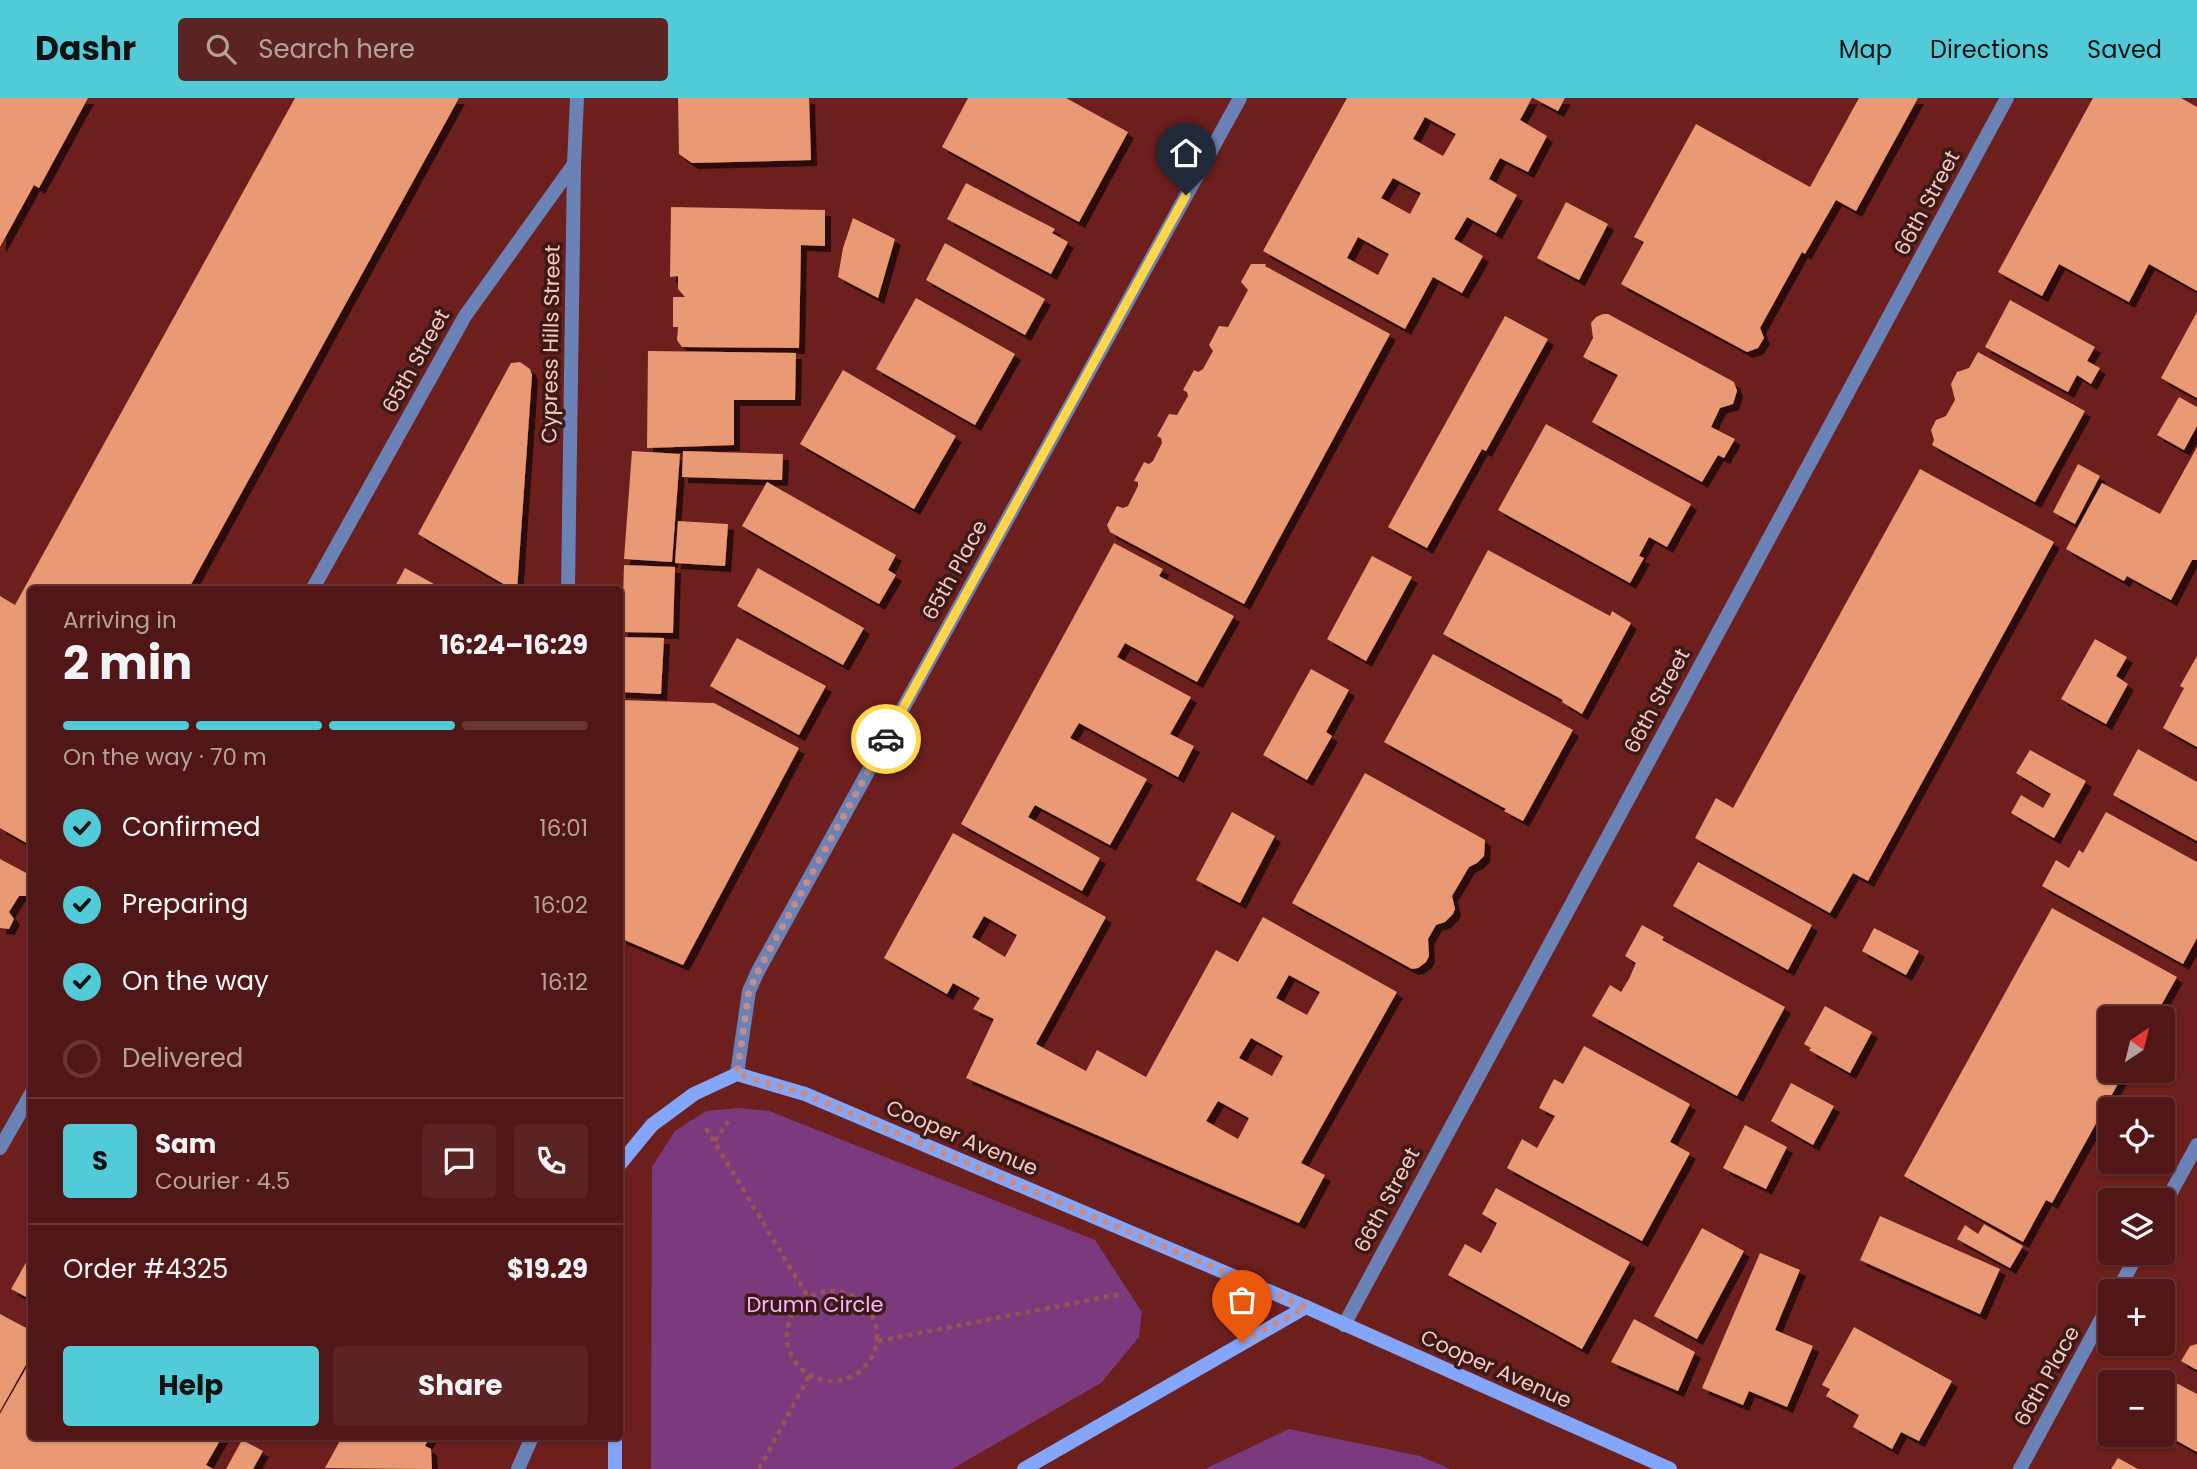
<!DOCTYPE html>
<meta charset="utf-8">
<style>
:root{--surface:#511716;--page:#5b2423;--text:#f1f3f6;--muted:#b49fa1;--line:#673635;--accent:#52cbd9}
body{margin:0;font-family:Poppins,sans-serif;background:var(--page);color:var(--text);height:100vh;display:flex;flex-direction:column;font-size:26px;white-space:nowrap}
*{box-sizing:border-box;margin:0}
p{font-size:23px;color:var(--muted)}
.icon{flex:none;width:38px;height:38px;fill:none;stroke:currentColor;stroke-width:2;stroke-linecap:round;stroke-linejoin:round}
.map{position:relative;flex:1;overflow:hidden}
.sheet{position:absolute;left:28px;top:488px;width:595px;height:854px;display:flex;flex-direction:column;background:var(--surface);border-radius:7px;box-shadow:0 2px 5px #0004,0 0 0 2px var(--line)}
.sheet>*{flex:none}
.needle{width:46px;rotate:35deg}
.controls{position:absolute;left:2098px;top:908px;display:grid;gap:14px}
.controls a{display:grid;place-items:center;width:77px;height:77px;border-radius:7px;background:var(--surface);box-shadow:0 2px 5px #0004,0 0 0 2px var(--line);font-size:35px}
.pin{position:absolute;display:grid;place-items:center;width:60px;height:60px;color:#fff;margin:-72px -30px;border-radius:50% 50% 50% 0;rotate:-45deg;box-shadow:0 0 7px #0007}
.pin .icon{rotate:45deg}
.courier{position:absolute;display:grid;place-items:center;width:70px;height:70px;margin:-35px;border:5px solid #ffd54a;border-radius:50%;background:#fff;color:#222;box-shadow:0 2px 9px #0007}
.overview em{font-style:normal;font-weight:700}
.overview div{display:flex;flex-direction:column-reverse}
.overview{display:flex;align-items:center;justify-content:space-between;height:119px;padding:0 35px}
h1{font-size:46px;font-weight:700;line-height:52px}
.bar{display:grid;grid-template-columns:repeat(4,1fr);gap:10px 7px;align-content:center;height:84px;padding:0 35px}
.bar i{height:9px;border-radius:5px;background:var(--line)}
.bar .on{background:var(--accent)}
.bar p{grid-column:span 4}
.line{display:flex;align-items:center;gap:18px;padding:0 35px;border-top:2px solid var(--line)}
.line div{flex:1}
.round{display:grid;place-items:center;flex:none;width:74px;height:74px;border-radius:7px;background:var(--page)}
ol{padding:0 35px;list-style:none}
li{display:flex;align-items:center;gap:21px;height:77px}
li p{margin-inline-start:auto}
li .icon{padding:7px;border-radius:50%;background:var(--accent);color:#111;stroke-width:4}
li:last-child{color:var(--muted)}
li i{width:38px;height:38px;border:4px solid var(--line);border-radius:50%}
.button{display:flex;gap:14px;margin-top:auto;padding:14px 35px}
.button a{flex:1;height:80px;border-radius:7px;background:var(--accent);color:#111;font-size:28px;font-weight:700;line-height:80px;text-align:center}
.button a+a{background:var(--page);color:var(--text)}
header{display:flex;align-items:center;gap:42px;box-sizing:border-box;height:98px;padding:0 35px;background:var(--accent);color:#111}
header strong{font-size:33px}
nav{display:flex;gap:38px;margin-inline-start:auto;font-size:24px}
.search{width:490px;height:63px;background:var(--page);display:flex;align-items:center;gap:18px;box-sizing:border-box;padding:0 24px;border-radius:7px;color:var(--muted);font-size:26px}
.map>svg:first-child{display:block}
.green{fill:#7a3a7d}
.building{fill:#e99973;fill-rule:evenodd;filter:url(#shadow)}
.lines{fill:none;stroke-linecap:round;stroke-linejoin:round}
.path{stroke:#985451;stroke-width:4.5;stroke-dasharray:5 5;stroke-linecap:butt}
.service{stroke:#6b82b7;stroke-width:14}
.minor{stroke:#6b82b7;stroke-width:14}
.tertiary{stroke:#6b82b7;stroke-width:14}
.secondary{stroke:#83a6fb;stroke-width:14}
.done{stroke:#c68d88;stroke-width:7;stroke-dasharray:0 12.6}
.route{stroke:#ffd54a;stroke-width:9}
.labels{text-anchor:middle;stroke-width:7;stroke-linejoin:round;paint-order:stroke}
.street-label{font-size:21px;fill:#f7c8c2;stroke:#3b1916}
.park-label{font-size:21px;fill:#fdb3fe;stroke:#3b1916}
</style>
<header>
<strong>Dashr</strong>
<div class="search"><svg class="icon" aria-label="search" viewBox="0 0 24 24"><circle cx="10" cy="10" r="6"/><path d="M15 15l6 6"/></svg>Search here</div>
<nav><a>Map</a><a>Directions</a><a>Saved</a></nav>
</header>
<div class="map">
<svg width="2197" height="1371" viewBox="0 0 2197 1371">
<defs>
<filter id="shadow"><feDropShadow dx="6" dy="6" stdDeviation="0" flood-color="#0009"/></filter>
</defs>
<rect width="100%" height="100%" fill="#6c1f1d"/>
<g class="green">
<path d="M 738,1010 L 769,1013 L 1095,1142 L 1142,1214 L 1139,1239 L 1101,1285 L 952,1371 L 651,1371 L 652,1069 L 675,1033 L 706,1013 Z"/>
<path d="M 1289,1331 L 1420,1358 L 1450,1371 L 1205,1371 Z"/>
</g>
<g class="building">
<path d="M 0,0 L 88,0 L 39,90 L 34,87 L 0,149 Z"/>
<path d="M 295,0 L 459,0 L 188,492 L 32,492 L 32,748 L 0,730 L 0,498 L 15,507 Z"/>
<path d="M 678,0 L 809,0 L 811,62 L 692,65 L 679,56 Z"/>
<path d="M 968,0 L 1066,0 L 1128,34 L 1079,124 L 942,49 Z"/>
<path d="M 1347,0 L 1532,0 L 1520,22 L 1547,38 L 1528,74 L 1500,60 L 1494,71 L 1489,81 L 1517,97 L 1496,135 L 1467,119 L 1460,131 L 1454,141 L 1483,158 L 1462,195 L 1433,179 L 1405,231 L 1263,153 ZM 1425,19 L 1456,36 L 1443,58 L 1413,41 ZM 1393,80 L 1421,95 L 1410,116 L 1381,100 ZM 1358,139 L 1389,156 L 1378,177 L 1347,160 Z"/>
<path d="M 1533,0 L 1565,0 L 1558,13 Z"/>
<path d="M 1859,0 L 1918,0 L 1856,113 L 1836,102 L 1805,156 L 1802,154 L 1760,230 L 1764,240 L 1758,250 L 1747,254 L 1621,186 L 1644,144 L 1634,139 L 1696,26 L 1810,89 Z"/>
<path d="M 2093,0 L 2181,0 L 2197,9 L 2197,193 L 2149,166 L 2129,204 L 2059,166 L 2042,198 L 1998,174 Z"/>
<path d="M 966,85 L 1055,131 L 1052,135 L 1068,144 L 1051,176 L 947,121 Z"/>
<path d="M 1566,104 L 1608,126 L 1579,182 L 1537,160 Z"/>
<path d="M 671,109 L 825,112 L 825,148 L 801,147 L 799,250 L 682,249 L 677,242 L 678,229 L 673,229 L 673,199 L 685,199 L 678,191 L 678,178 L 670,179 Z"/>
<path d="M 853,120 L 895,141 L 878,200 L 838,179 L 843,150 Z"/>
<path d="M 945,145 L 1045,201 L 1025,237 L 926,182 Z"/>
<path d="M 1251,166 L 1266,166 L 1265,168 L 1390,236 L 1244,506 L 1110,434 L 1107,427 L 1117,408 L 1123,410 L 1128,408 L 1138,388 L 1138,384 L 1134,383 L 1144,364 L 1149,366 L 1153,363 L 1162,345 L 1161,340 L 1157,338 L 1169,316 L 1177,317 L 1188,298 L 1187,294 L 1183,292 L 1194,272 L 1198,274 L 1203,271 L 1213,253 L 1209,247 L 1219,228 L 1228,229 L 1248,192 L 1241,184 Z"/>
<path d="M 916,200 L 1015,256 L 975,327 L 876,271 Z"/>
<path d="M 2010,202 L 2095,249 L 2087,263 L 2100,270 L 2091,286 L 2077,277 L 2068,294 L 1985,249 Z"/>
<path d="M 2197,214 L 2197,300 L 2161,280 Z"/>
<path d="M 1603,216 L 1608,216 L 1734,284 L 1737,293 L 1733,306 L 1720,310 L 1711,329 L 1735,341 L 1724,360 L 1718,357 L 1702,384 L 1592,324 L 1618,277 L 1583,259 L 1593,240 L 1591,225 L 1596,219 Z"/>
<path d="M 1505,218 L 1548,241 L 1486,353 L 1482,351 L 1427,450 L 1388,429 Z"/>
<path d="M 648,253 L 796,255 L 795,302 L 734,302 L 734,347 L 647,350 Z"/>
<path d="M 1978,254 L 2085,313 L 2035,404 L 1932,347 L 1934,342 L 1931,332 L 1936,322 L 1946,318 L 1955,302 L 1951,286 L 1957,274 L 1969,270 Z"/>
<path d="M 520,264 L 530,271 L 532,277 L 517,492 L 512,491 L 418,436 L 511,265 Z"/>
<path d="M 843,272 L 956,338 L 914,411 L 800,346 Z"/>
<path d="M 2179,299 L 2197,309 L 2197,328 L 2184,352 L 2157,337 Z"/>
<path d="M 1546,326 L 1691,406 L 1667,449 L 1649,439 L 1639,458 L 1644,460 L 1630,485 L 1498,412 Z"/>
<path d="M 2197,349 L 2197,462 L 2192,462 L 2171,502 L 2127,478 L 2124,483 L 2066,451 L 2102,385 L 2160,416 Z"/>
<path d="M 632,353 L 680,356 L 672,464 L 624,461 Z"/>
<path d="M 683,353 L 783,356 L 782,382 L 682,379 Z"/>
<path d="M 2078,366 L 2100,378 L 2075,426 L 2053,414 Z"/>
<path d="M 1920,371 L 2054,444 L 1868,783 L 1853,775 L 1830,815 L 1695,740 L 1716,700 L 1733,710 Z"/>
<path d="M 767,384 L 896,457 L 888,472 L 896,477 L 879,506 L 742,428 Z"/>
<path d="M 678,423 L 728,426 L 725,468 L 675,465 Z"/>
<path d="M 1114,445 L 1163,471 L 1159,478 L 1234,518 L 1197,584 L 1125,545 L 1117,559 L 1191,599 L 1170,636 L 1194,648 L 1178,679 L 1079,625 L 1070,640 L 1147,681 L 1110,747 L 1035,707 L 1028,719 L 1100,760 L 1082,793 L 961,726 Z"/>
<path d="M 1488,452 L 1610,518 L 1612,513 L 1631,525 L 1582,616 L 1562,604 L 1563,602 L 1443,536 Z"/>
<path d="M 1372,458 L 1412,479 L 1366,563 L 1327,541 Z"/>
<path d="M 624,467 L 675,469 L 673,535 L 622,534 Z"/>
<path d="M 405,470 L 445,492 L 393,492 Z"/>
<path d="M 758,470 L 864,530 L 843,567 L 737,508 Z"/>
<path d="M 620,539 L 664,540 L 661,596 L 620,594 Z"/>
<path d="M 737,540 L 826,588 L 799,637 L 710,588 Z"/>
<path d="M 2095,541 L 2127,559 L 2116,578 L 2128,586 L 2106,626 L 2061,601 Z"/>
<path d="M 1433,556 L 1573,632 L 1523,723 L 1504,713 L 1506,711 L 1384,644 Z"/>
<path d="M 2197,558 L 2197,649 L 2163,630 L 2184,590 L 2180,588 Z"/>
<path d="M 1311,571 L 1349,592 L 1326,634 L 1332,638 L 1307,682 L 1263,657 Z"/>
<path d="M 620,602 L 714,605 L 799,650 L 683,867 L 620,840 Z"/>
<path d="M 2138,651 L 2197,684 L 2197,743 L 2113,697 Z"/>
<path d="M 2030,652 L 2086,683 L 2054,740 L 2011,715 L 2021,697 L 2043,710 L 2051,696 L 2016,675 Z"/>
<path d="M 1365,675 L 1485,742 L 1484,758 L 1477,765 L 1469,769 L 1452,798 L 1455,811 L 1453,816 L 1445,824 L 1436,827 L 1428,841 L 1429,858 L 1426,864 L 1418,870 L 1412,871 L 1292,805 Z"/>
<path d="M 1232,714 L 1275,738 L 1240,805 L 1196,782 Z"/>
<path d="M 2106,714 L 2197,764 L 2197,840 L 2183,866 L 2042,788 L 2056,762 L 2069,770 L 2079,752 L 2083,755 Z"/>
<path d="M 953,735 L 1106,819 L 1036,946 L 1086,973 L 1097,952 L 1146,979 L 1216,852 L 1238,864 L 1263,819 L 1397,894 L 1301,1065 L 1325,1077 L 1299,1125 L 966,980 L 994,921 L 973,911 L 980,900 L 953,885 L 947,896 L 884,860 ZM 984,818 L 1017,837 L 1005,859 L 972,839 ZM 1289,877 L 1320,894 L 1307,917 L 1276,900 ZM 1251,940 L 1283,958 L 1272,978 L 1239,960 ZM 1218,1003 L 1249,1020 L 1238,1041 L 1206,1023 Z"/>
<path d="M 0,761 L 30,777 L 28,781 L 32,787 L 27,798 L 19,798 L 9,814 L 14,821 L 9,831 L 0,830 Z"/>
<path d="M 1698,764 L 1812,827 L 1788,872 L 1673,808 Z"/>
<path d="M 2052,810 L 2177,879 L 2154,920 L 2110,920 L 2110,973 L 2125,973 L 2052,1105 L 2046,1102 L 2023,1144 L 1904,1078 Z"/>
<path d="M 1642,827 L 1664,839 L 1662,842 L 1785,909 L 1737,998 L 1592,918 L 1610,887 L 1621,894 L 1629,881 L 1636,865 L 1625,858 Z"/>
<path d="M 1874,830 L 1919,853 L 1906,877 L 1862,853 Z"/>
<path d="M 1825,908 L 1872,934 L 1850,975 L 1809,952 L 1811,950 L 1804,946 Z"/>
<path d="M 1584,948 L 1690,1006 L 1670,1044 L 1690,1055 L 1642,1143 L 1507,1070 L 1522,1041 L 1537,1050 L 1555,1018 L 1539,1010 L 1554,981 L 1563,986 Z"/>
<path d="M 1791,985 L 1834,1008 L 1813,1047 L 1771,1023 Z"/>
<path d="M 1745,1027 L 1787,1049 L 1766,1091 L 1723,1070 Z"/>
<path d="M 1496,1090 L 1630,1164 L 1582,1251 L 1448,1177 L 1465,1146 L 1481,1155 L 1489,1141 L 1497,1125 L 1482,1116 Z"/>
<path d="M 1880,1118 L 2000,1171 L 1980,1216 L 1860,1162 Z"/>
<path d="M 1984,1126 L 2023,1148 L 2010,1170 L 1957,1141 L 1965,1127 L 1978,1136 Z"/>
<path d="M 1702,1130 L 1744,1153 L 1697,1241 L 1654,1218 Z"/>
<path d="M 32,1154 L 32,1202 L 11,1191 Z"/>
<path d="M 1760,1155 L 1800,1172 L 1775,1232 L 1813,1248 L 1787,1309 L 1749,1293 L 1743,1307 L 1702,1290 Z"/>
<path d="M 0,1216 L 32,1233 L 32,1256 L 0,1313 Z"/>
<path d="M 1634,1221 L 1695,1254 L 1678,1293 L 1611,1264 Z"/>
<path d="M 1854,1229 L 1952,1283 L 1919,1343 L 1901,1334 L 1892,1351 L 1853,1329 L 1859,1317 L 1826,1298 L 1830,1291 L 1822,1287 Z"/>
<path d="M 2197,1246 L 2197,1272 L 2181,1263 L 2190,1248 Z"/>
<path d="M 32,1260 L 32,1339 L 222,1339 L 206,1367 L 213,1371 L 0,1371 L 0,1316 Z"/>
<path d="M 2163,1278 L 2197,1296 L 2197,1354 L 2163,1335 L 2163,1284 L 2160,1284 Z"/>
<path d="M 342,1339 L 430,1339 L 425,1348 L 431,1351 L 432,1371 L 325,1370 Z"/>
<path d="M 242,1342 L 263,1353 L 253,1371 L 226,1371 Z"/>
<path d="M 2118,1360 L 2138,1371 L 2111,1371 Z"/>
</g>
<g class="lines">
<g class="path">
<path d="M 706,1030 L 808,1199"/>
<path d="M 715,1043 L 728,1023"/>
<circle cx="832" cy="1238" r="45"/>
<path d="M 878,1243 L 1121,1196"/>
<path d="M 759,1371 L 809,1278"/>
</g>
<path class="service" d="M 518,1371 L 532,1339"/>
<g class="minor">
<path d="M 312,492 L 465,218 L 574,66"/>
<path d="M 737,976 L 749,893 L 758,873 L 1240,0"/>
<path d="M 0,1050 L 32,994"/>
<path d="M 2163,1109 L 2197,1047"/>
<path d="M 2117,1194 L 2138,1155"/>
<path d="M 1344,1227 L 2007,0"/>
<path d="M 2020,1371 L 2110,1205"/>
</g>
<path class="tertiary" d="M 568,492 L 574,66 L 577,0"/>
<g class="secondary">
<path d="M 620,1066 L 652,1027 L 694,996 L 737,976 L 805,996 L 1306,1209 L 1670,1371"/>
<path d="M 615,1339 L 615,1371"/>
<path d="M 1024,1371 L 1306,1209"/>
</g>
</g>
<g class="lines">
<path class="done" d="M 886,641 L 758,873 L 749,893 L 737,976 L 805,996 L 1306,1209 L 1242,1244"/>
<path class="route" d="M 886,641 L 1186,97"/>
</g>
<g class="labels">
<g class="street-label">
<text transform="translate(1927 105) rotate(-62)" y="7">66th Street</text>
<text transform="translate(551 246) rotate(-89)" y="7">Cypress Hills Street</text>
<text transform="translate(416 263) rotate(-61)" y="7">65th Street</text>
<text transform="translate(955 472) rotate(-61)" y="7">65th Place</text>
<text transform="translate(1657 603) rotate(-62)" y="7">66th Street</text>
<text transform="translate(962 1040) rotate(23)" y="7">Cooper Avenue</text>
<text transform="translate(1387 1102) rotate(-62)" y="7">66th Street</text>
<text transform="translate(1496 1271) rotate(24)" y="7">Cooper Avenue</text>
<text transform="translate(2047 1278) rotate(-61)" y="7">66th Place</text>
</g>
<g class="park-label">
<text x="815" y="1214">Drumn Circle</text>
</g>
</g>
</svg>
<div class="controls">
<a><svg class="needle" viewBox="-14 -14 28 28"><path d="M0-13l5 13h-10z" fill="#e53935"/><path d="M0 13l5-13h-10z" fill="#b49fa1"/></svg></a>
<a><svg class="icon" aria-label="locate" viewBox="0 0 24 24"><circle cx="12" cy="12" r="6"/><path d="M12 2v4M12 18v4M2 12h4M18 12h4"/></svg></a>
<a><svg class="icon" aria-label="layers" viewBox="0 0 24 24"><path d="M12 4l9 5-9 5-9-5zM3 14l9 5 9-5"/></svg></a>
<a>+</a>
<a>−</a>
</div>
<div class="pin" style="left:1242px;top:1244px;background:#ea580c"><svg class="icon" aria-label="bag" viewBox="0 0 24 24"><path d="M5 8h14l-1 12H6zM9 8a3 3 0 0 1 6 0"/></svg></div>
<div class="pin" style="left:1186px;top:97px;background:#1f2937"><svg class="icon" aria-label="home" viewBox="0 0 24 24"><path d="M3 11l9-7 9 7M6 9v11h12V9"/></svg></div>
<div class="courier" style="left:886px;top:641px"><svg class="icon" aria-label="car" viewBox="0 0 24 24"><path d="M5 17H2v-5l4-1 3-4h7l3 4 3 1v5h-3M9 17h6M6 11h13"/><circle cx="7" cy="17" r="2"/><circle cx="17" cy="17" r="2"/></svg></div>
<section class="sheet">
<div class="overview"><div><h1>2 min</h1><p>Arriving in</p></div><em>16:24–16:29</em></div>
<div class="bar"><i class="on"></i><i class="on"></i><i class="on"></i><i></i><p>On the way · 70 m</p></div>
<ol>
<li><svg class="icon" aria-label="check" viewBox="0 0 24 24"><path d="M5 12l5 5 9-10"/></svg>Confirmed<p>16:01</p></li>
<li><svg class="icon" aria-label="check" viewBox="0 0 24 24"><path d="M5 12l5 5 9-10"/></svg>Preparing<p>16:02</p></li>
<li><svg class="icon" aria-label="check" viewBox="0 0 24 24"><path d="M5 12l5 5 9-10"/></svg>On the way<p>16:12</p></li>
<li><i></i>Delivered</li>
</ol>
<div class="line" style="height:126px"><b class="round" style="background:var(--accent);color:#111">S</b><div><b>Sam</b><p>Courier · 4.5</p></div><a class="round"><svg class="icon" aria-label="chat" viewBox="0 0 24 24"><path d="M4 5h16v11H9l-5 4z"/></svg></a><a class="round"><svg class="icon" aria-label="phone" viewBox="0 0 24 24"><path d="M5 4h4l2 5-3 2q2 4 5 5l2-3 5 2v4C11 20 4 13 5 4z"/></svg></a></div>
<div class="line" style="height:91px"><div>Order #4325</div><b>$19.29</b></div>
<div class="button"><a>Help</a><a>Share</a></div>
</section>
</div>
